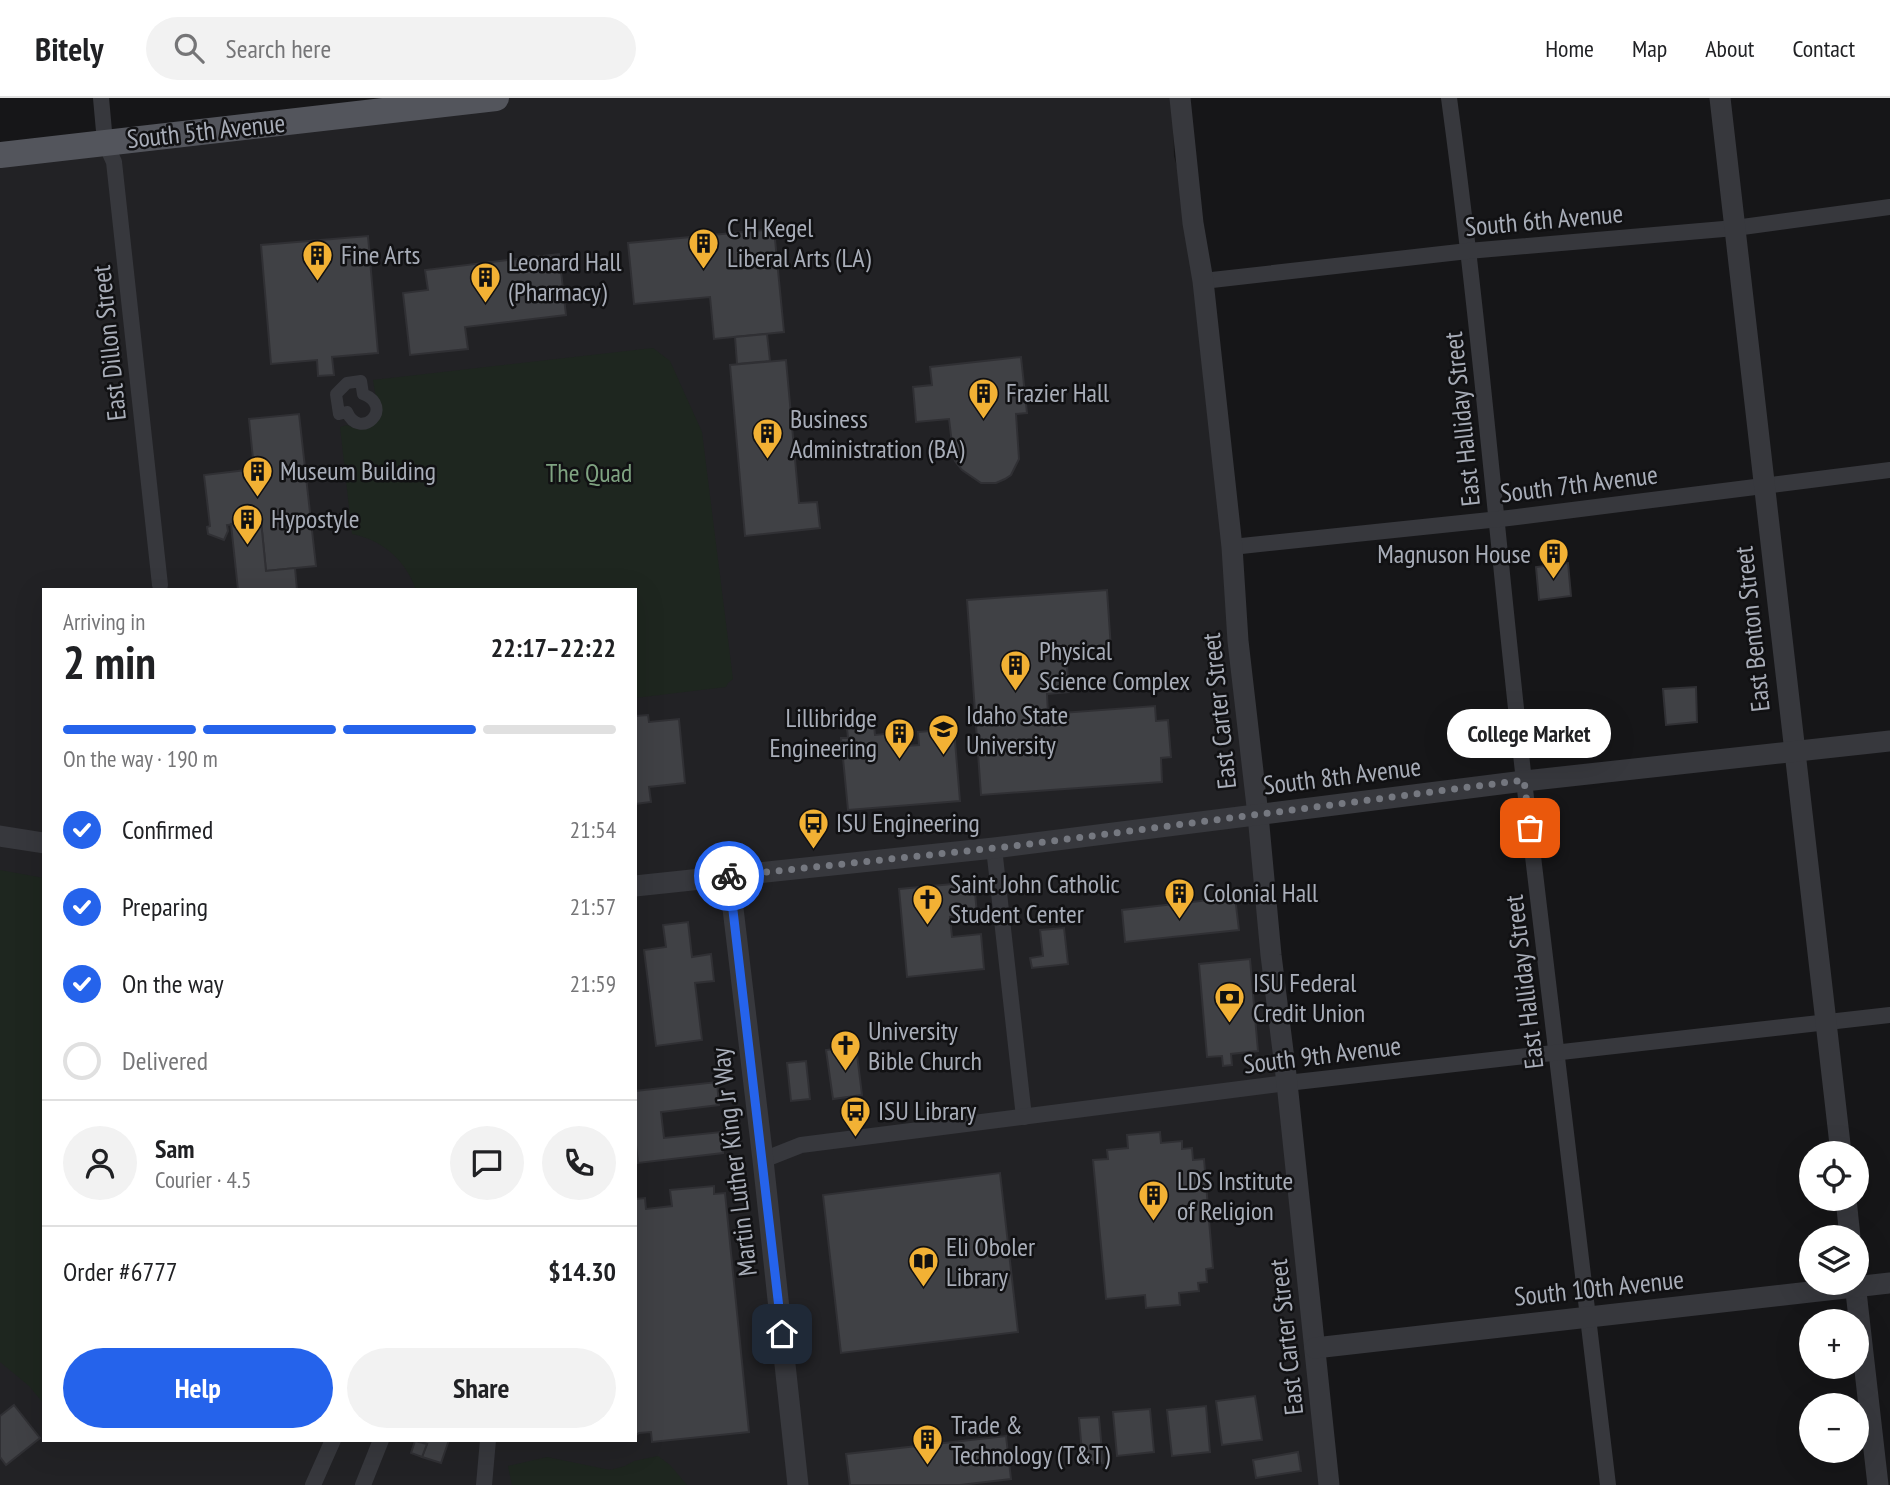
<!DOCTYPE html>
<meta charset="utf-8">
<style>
:root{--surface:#fff;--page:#f2f2f2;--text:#202124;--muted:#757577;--line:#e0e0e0;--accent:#2563eb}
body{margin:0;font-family:"PT Sans Narrow",sans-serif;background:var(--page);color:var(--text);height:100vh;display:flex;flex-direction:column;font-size:26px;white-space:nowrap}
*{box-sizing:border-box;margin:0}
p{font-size:23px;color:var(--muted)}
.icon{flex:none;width:38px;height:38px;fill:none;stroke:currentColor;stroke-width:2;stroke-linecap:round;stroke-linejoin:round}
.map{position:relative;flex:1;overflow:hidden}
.details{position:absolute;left:42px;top:490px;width:595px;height:854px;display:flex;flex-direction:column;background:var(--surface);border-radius:0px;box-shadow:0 7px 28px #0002}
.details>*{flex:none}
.fabs{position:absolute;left:1799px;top:1043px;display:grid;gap:14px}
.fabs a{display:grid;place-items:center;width:70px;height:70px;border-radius:50%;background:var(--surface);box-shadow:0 7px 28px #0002;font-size:35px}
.pin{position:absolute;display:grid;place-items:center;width:60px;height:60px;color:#fff;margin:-30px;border-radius:14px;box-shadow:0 4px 10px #0006}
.courier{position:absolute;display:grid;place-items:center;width:70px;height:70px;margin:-35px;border:5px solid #2563eb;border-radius:50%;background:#fff;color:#222;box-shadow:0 2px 9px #0007}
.bubble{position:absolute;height:49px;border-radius:24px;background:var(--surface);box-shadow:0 7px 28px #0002;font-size:23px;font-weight:600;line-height:49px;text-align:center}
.head em{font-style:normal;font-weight:600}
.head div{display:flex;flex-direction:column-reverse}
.head{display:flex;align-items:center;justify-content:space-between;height:119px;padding:0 21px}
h1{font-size:46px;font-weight:600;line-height:52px}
.bar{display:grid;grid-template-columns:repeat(4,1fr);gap:10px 7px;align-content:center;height:84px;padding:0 21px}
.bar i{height:9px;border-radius:5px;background:var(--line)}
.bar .current{background:var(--accent)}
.bar p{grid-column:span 4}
.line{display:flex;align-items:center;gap:18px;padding:0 21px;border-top:2px solid var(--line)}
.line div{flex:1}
.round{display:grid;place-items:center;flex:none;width:74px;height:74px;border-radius:37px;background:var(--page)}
ol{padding:0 21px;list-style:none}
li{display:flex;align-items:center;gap:21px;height:77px}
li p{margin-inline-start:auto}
li .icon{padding:7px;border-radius:50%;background:var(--accent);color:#fff;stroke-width:4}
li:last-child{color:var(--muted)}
li i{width:38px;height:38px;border:4px solid var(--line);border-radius:50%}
.primary-button{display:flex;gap:14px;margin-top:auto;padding:14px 21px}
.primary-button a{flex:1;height:80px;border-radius:42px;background:var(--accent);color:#fff;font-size:28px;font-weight:600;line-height:80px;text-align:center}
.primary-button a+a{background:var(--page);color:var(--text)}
header{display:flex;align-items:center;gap:42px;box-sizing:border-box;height:98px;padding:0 35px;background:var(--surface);border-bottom:2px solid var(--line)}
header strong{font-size:33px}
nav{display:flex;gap:38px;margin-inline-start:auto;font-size:24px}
.search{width:490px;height:63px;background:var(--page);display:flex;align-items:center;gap:18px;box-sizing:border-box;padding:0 24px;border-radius:38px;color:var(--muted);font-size:26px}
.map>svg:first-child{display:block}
.built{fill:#222225;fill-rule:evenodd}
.green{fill:#1e261f}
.building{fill:#404145;stroke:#303034;stroke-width:2}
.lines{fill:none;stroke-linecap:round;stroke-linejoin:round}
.pedestrian{stroke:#37383d;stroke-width:12}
.minor{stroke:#37383d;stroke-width:16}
.tertiary{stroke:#37383d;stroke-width:21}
.primary{stroke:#53555c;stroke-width:26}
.done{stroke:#757880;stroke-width:7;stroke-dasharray:0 12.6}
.route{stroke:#2563eb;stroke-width:9}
.labels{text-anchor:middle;stroke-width:5;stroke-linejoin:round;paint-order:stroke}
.street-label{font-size:26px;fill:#a8adb8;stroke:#111113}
.poi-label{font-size:26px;fill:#a8adb8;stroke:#111113;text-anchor:start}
.park-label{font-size:26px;fill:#7fa381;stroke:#111113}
</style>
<header>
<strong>Bitely</strong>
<div class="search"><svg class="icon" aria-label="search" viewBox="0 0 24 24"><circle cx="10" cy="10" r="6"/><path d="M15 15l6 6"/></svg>Search here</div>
<nav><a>Home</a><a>Map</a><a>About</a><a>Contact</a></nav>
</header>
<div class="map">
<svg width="1890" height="1387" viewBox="0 0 1890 1387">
<rect width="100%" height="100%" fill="#161618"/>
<path class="built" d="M 496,0 L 1173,0 L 1174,58 L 1193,125 L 1329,1387 L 0,1387 L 0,57 ZM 44,492 L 635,492 L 635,1342 L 44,1342 Z"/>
<g class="green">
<path d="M 653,250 L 670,263 L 702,334 L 733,581 L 728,585 L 726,589 L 635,600 L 635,492 L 416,492 C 406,462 382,442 352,436 L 340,329 L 347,327 L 360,332 L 378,300 L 375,295 L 373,282 Z"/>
<path d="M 0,772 L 44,780 L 44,1306 L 29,1288 L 0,1264 Z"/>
<path d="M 658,1358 L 670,1367 L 687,1387 L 512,1387 L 508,1368 L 547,1359 L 610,1372 L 625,1368 L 634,1363 Z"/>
</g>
<g class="building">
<path d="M 774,131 L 784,234 L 714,241 L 710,199 L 634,206 L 628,145 Z"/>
<path d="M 368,138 L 378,255 L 332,259 L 334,277 L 318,278 L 317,262 L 271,266 L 261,147 Z"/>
<path d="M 559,156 L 566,217 L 465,229 L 468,251 L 410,257 L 403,195 L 428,192 L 425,172 Z"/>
<path d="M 767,236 L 770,263 L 737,266 L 735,239 Z"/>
<path d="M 1021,259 L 1027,315 L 1016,316 L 1019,361 L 1011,377 L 1005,381 L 996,385 L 981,385 L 962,372 L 955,363 L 953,354 L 949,321 L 916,324 L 913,289 L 932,287 L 930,269 Z"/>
<path d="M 786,262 L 799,405 L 817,404 L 820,430 L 745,438 L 730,267 Z"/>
<path d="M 299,316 L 316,468 L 266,473 L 261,423 L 227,427 L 228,433 L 224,442 L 208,436 L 207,429 L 210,428 L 204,377 L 254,371 L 249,321 Z"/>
<path d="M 261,423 L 266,473 L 295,470 L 297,492 L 238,492 L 231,426 Z"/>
<path d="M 1568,465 L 1571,498 L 1539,502 L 1536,469 Z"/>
<path d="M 1107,492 L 1111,551 L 1066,554 L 1069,594 L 1047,596 L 1048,616 L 1155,608 L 1156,623 L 1168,622 L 1171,659 L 1161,660 L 1162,684 L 981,697 L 967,502 Z"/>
<path d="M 1696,589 L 1697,624 L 1666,627 L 1663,591 Z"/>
<path d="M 648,617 L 649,624 L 679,621 L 685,685 L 649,689 L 651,704 L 635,706 L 635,618 Z"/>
<path d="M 873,618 L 875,637 L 905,634 L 906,648 L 919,647 L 918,634 L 954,631 L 960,703 L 848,712 L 841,640 L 848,640 L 846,621 Z"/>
<path d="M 974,784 L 977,816 L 950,819 L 952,839 L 981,836 L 984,871 L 907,879 L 899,791 Z"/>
<path d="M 1235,799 L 1239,832 L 1125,844 L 1122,812 Z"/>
<path d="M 688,824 L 692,859 L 711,856 L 714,883 L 695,885 L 702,942 L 656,948 L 644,852 L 666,849 L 663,827 Z"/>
<path d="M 1064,830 L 1068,866 L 1032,870 L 1030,860 L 1043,858 L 1040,832 Z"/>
<path d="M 1250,861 L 1258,953 L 1231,956 L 1232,967 L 1223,968 L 1222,958 L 1207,959 L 1199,866 Z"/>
<path d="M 856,948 L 862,997 L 833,1001 L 826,952 Z"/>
<path d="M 806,963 L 810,1001 L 791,1003 L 787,965 Z"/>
<path d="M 717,984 L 719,1007 L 661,1014 L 664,1040 L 721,1034 L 723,1055 L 638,1065 L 635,1038 L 635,993 Z"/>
<path d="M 1160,1034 L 1161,1045 L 1182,1043 L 1182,1051 L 1192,1050 L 1193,1062 L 1204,1061 L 1213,1170 L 1206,1171 L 1207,1184 L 1198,1185 L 1199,1193 L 1179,1195 L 1180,1207 L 1146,1210 L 1145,1197 L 1106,1201 L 1093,1062 L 1108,1061 L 1107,1052 L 1128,1050 L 1127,1037 Z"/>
<path d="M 1000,1075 L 1018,1234 L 841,1255 L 823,1097 Z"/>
<path d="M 714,1088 L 714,1096 L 725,1095 L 749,1334 L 652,1344 L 651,1334 L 639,1335 L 635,1338 L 635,1101 L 645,1100 L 646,1111 L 672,1108 L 670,1092 Z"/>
<path d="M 1255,1298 L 1262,1342 L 1222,1347 L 1216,1303 Z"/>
<path d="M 14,1307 L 40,1340 L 6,1367 L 0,1359 L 0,1318 Z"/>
<path d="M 1206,1308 L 1210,1354 L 1172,1358 L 1167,1312 Z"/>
<path d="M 1150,1311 L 1154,1354 L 1117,1358 L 1113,1314 Z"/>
<path d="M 1099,1319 L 1103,1365 L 1083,1367 L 1079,1320 Z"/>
<path d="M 1006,1338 L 1011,1381 L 960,1387 L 850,1387 L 846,1356 Z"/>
<path d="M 449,1342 L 441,1365 L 422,1359 L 427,1346 L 415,1343 Z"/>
<path d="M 415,1343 L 427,1346 L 422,1359 L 411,1355 Z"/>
<path d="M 1298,1354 L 1301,1373 L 1256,1380 L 1253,1362 Z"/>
</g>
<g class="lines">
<path class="pedestrian" d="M 361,283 L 363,296 C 396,309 360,344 347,314 L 339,316 L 336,296 L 347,285 Z"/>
<g class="minor">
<path d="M 101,0 L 105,44 L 114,64 L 160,487"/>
<path d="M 1449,0 C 1480,227 1498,455 1524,683 L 1608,1387"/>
<path d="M 1203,183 L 1468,153 L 1735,130 L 1890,109"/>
<path d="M 1232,449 L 1509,420 L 1890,372"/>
<path d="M 994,750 L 1024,1019"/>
<path d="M 763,1062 L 801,1047 L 1287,985 L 1890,917"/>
<path d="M 313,1387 L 333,1342"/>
<path d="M 363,1387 L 381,1342"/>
<path d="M 484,1387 L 488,1342"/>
</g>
<g class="tertiary">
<path d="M 1180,0 L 1193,125 L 1203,183 L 1232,449 L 1238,543 L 1258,717 L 1271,857 L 1287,985 L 1329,1387"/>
<path d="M 1720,0 L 1841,1055"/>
<path d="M 0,738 L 44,745"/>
<path d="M 729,777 L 763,1062 L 798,1387"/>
<path d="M 635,788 L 994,750 L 1524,683 L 1890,643"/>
<path d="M 1846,1101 L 1850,1139"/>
<path d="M 1855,1185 L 1878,1387"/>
<path d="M 1315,1250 L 1890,1185"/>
</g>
<path class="primary" d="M 0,57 L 496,0"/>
</g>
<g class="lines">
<path class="done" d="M 729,778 L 1014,748 L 1524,682 L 1530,730"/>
<path class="route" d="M 729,778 L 782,1236"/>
</g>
<defs>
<symbol id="building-pin" viewBox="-11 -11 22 30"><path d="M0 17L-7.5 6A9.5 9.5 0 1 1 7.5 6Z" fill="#f2b134" stroke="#111113"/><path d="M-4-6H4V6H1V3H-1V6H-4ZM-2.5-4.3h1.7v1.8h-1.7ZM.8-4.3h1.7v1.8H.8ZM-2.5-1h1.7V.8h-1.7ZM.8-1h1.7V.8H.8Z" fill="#111"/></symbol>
<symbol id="university-pin" viewBox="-11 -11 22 30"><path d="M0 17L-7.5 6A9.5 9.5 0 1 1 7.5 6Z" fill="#f2b134" stroke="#111113"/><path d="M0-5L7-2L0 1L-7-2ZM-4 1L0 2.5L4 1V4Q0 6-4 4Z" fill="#111"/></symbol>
<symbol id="bus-pin" viewBox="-11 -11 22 30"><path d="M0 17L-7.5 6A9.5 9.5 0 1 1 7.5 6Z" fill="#f2b134" stroke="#111113"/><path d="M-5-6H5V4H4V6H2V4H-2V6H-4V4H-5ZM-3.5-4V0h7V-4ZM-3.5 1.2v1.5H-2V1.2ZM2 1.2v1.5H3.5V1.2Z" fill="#111"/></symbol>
<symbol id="church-pin" viewBox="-11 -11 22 30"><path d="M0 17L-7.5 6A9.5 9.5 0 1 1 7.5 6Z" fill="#f2b134" stroke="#111113"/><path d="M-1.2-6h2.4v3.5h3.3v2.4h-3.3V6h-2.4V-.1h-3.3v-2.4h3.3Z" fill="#111"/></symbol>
<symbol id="bank-pin" viewBox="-11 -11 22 30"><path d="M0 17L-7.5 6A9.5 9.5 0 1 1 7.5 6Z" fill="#f2b134" stroke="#111113"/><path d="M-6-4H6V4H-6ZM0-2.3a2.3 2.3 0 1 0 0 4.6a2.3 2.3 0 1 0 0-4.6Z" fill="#111"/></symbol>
<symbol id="library-pin" viewBox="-11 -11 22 30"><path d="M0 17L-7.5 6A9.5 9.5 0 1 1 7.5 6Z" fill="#f2b134" stroke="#111113"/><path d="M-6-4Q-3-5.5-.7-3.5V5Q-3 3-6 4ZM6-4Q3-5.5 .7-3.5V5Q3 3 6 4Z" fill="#111"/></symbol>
</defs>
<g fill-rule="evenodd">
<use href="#building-pin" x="686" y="128" width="35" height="47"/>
<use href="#building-pin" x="300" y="140" width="35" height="47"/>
<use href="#building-pin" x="468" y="162" width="35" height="47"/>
<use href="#building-pin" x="966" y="278" width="35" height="47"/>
<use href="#building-pin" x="750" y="318" width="35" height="47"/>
<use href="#building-pin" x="240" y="356" width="35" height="47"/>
<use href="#building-pin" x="230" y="404" width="35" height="47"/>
<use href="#building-pin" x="1536" y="438" width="35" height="47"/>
<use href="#building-pin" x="998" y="550" width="35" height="47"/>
<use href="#university-pin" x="926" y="614" width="35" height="47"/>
<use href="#building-pin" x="882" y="618" width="35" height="47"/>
<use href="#bus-pin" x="796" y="708" width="35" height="47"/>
<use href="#building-pin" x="1162" y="778" width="35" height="47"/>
<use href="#church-pin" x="910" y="784" width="35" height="47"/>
<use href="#bank-pin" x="1212" y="882" width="35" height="47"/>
<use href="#church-pin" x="828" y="930" width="35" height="47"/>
<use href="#bus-pin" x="838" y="996" width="35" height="47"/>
<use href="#building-pin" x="1136" y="1080" width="35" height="47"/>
<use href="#library-pin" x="906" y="1146" width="35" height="47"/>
<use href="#building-pin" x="910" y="1324" width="35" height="47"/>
</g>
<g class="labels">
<g class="street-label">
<text transform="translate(206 33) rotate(-6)" y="9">South 5th Avenue</text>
<text transform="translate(1544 122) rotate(-5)" y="9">South 6th Avenue</text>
<text transform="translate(109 245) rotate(-96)" y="9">East Dillon Street</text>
<text transform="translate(1462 321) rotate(-96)" y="9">East Halliday Street</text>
<text transform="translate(1579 386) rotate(-7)" y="9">South 7th Avenue</text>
<text transform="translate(1752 531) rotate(-96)" y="9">East Benton Street</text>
<text transform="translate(1219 613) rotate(-96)" y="9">East Carter Street</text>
<text transform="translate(1342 678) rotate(-7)" y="9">South 8th Avenue</text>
<text transform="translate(1524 884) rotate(-97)" y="9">East Halliday Street</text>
<text transform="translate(1322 957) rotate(-7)" y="9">South 9th Avenue</text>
<text transform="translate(734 1064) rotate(-97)" y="9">Martin Luther King Jr Way</text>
<text transform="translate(1599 1190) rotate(-6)" y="9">South 10th Avenue</text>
<text transform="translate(1286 1239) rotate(-96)" y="9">East Carter Street</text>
</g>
<g class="poi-label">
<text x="727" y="139">C H Kegel<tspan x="727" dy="30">Liberal Arts (LA)</tspan></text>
<text x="341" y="166">Fine Arts</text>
<text x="508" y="173">Leonard Hall<tspan x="508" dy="30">(Pharmacy)</tspan></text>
<text x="1006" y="304">Frazier Hall</text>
<text x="790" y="330">Business<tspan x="790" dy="30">Administration (BA)</tspan></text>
<text x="280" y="382">Museum Building</text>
<text x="271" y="430">Hypostyle</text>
<text x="1531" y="465" text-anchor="end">Magnuson House</text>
<text x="1039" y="562">Physical<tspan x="1039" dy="30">Science Complex</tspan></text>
<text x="966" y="626">Idaho State<tspan x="966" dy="30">University</tspan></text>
<text x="877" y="629" text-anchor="end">Lillibridge<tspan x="877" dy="30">Engineering</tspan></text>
<text x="836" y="734">ISU Engineering</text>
<text x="950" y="795">Saint John Catholic<tspan x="950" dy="30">Student Center</tspan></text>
<text x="1203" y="804">Colonial Hall</text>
<text x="1253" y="894">ISU Federal<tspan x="1253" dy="30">Credit Union</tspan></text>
<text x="868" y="942">University<tspan x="868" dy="30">Bible Church</tspan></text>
<text x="878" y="1022">ISU Library</text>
<text x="1177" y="1092">LDS Institute<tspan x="1177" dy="30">of Religion</tspan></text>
<text x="946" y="1158">Eli Oboler<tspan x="946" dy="30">Library</tspan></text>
<text x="951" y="1336">Trade &amp;<tspan x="951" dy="30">Technology (T&amp;T)</tspan></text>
</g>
<g class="park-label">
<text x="589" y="384">The Quad</text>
</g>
</g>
</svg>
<div class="fabs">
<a><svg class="icon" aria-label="locate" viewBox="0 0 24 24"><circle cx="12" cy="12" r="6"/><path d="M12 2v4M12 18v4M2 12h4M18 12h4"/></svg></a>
<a><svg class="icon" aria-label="layers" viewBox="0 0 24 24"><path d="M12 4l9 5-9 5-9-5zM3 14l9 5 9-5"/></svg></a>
<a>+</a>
<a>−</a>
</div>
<div class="pin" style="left:1530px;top:730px;background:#ea580c"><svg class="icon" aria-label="bag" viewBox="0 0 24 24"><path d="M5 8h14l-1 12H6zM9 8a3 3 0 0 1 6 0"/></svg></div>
<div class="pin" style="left:782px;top:1236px;background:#1f2937"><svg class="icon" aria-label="home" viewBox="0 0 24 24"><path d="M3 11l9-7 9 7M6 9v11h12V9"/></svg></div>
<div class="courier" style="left:729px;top:778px"><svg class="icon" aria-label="bike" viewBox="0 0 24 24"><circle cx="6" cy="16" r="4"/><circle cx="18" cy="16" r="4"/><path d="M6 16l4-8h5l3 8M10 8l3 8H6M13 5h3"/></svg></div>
<div class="bubble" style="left:1447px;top:611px;width:164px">College Market</div>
<section class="details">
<div class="head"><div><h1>2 min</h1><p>Arriving in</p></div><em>22:17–22:22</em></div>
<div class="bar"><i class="current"></i><i class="current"></i><i class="current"></i><i></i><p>On the way · 190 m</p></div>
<ol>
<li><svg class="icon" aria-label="check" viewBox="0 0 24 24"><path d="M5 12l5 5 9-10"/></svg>Confirmed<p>21:54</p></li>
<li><svg class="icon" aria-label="check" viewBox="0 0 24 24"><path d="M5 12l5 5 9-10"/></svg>Preparing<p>21:57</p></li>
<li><svg class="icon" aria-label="check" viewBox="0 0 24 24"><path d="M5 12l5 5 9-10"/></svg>On the way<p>21:59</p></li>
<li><i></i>Delivered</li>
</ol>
<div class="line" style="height:126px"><a class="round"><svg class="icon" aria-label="person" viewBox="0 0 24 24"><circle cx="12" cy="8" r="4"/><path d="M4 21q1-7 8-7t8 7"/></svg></a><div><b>Sam</b><p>Courier · 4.5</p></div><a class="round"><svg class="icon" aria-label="chat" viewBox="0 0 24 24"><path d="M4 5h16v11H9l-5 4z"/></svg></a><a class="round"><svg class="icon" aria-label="phone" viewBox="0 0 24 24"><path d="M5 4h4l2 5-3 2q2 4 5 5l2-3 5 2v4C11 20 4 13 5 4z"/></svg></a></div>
<div class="line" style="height:91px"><div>Order #6777</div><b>$14.30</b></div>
<div class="primary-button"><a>Help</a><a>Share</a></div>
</section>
</div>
